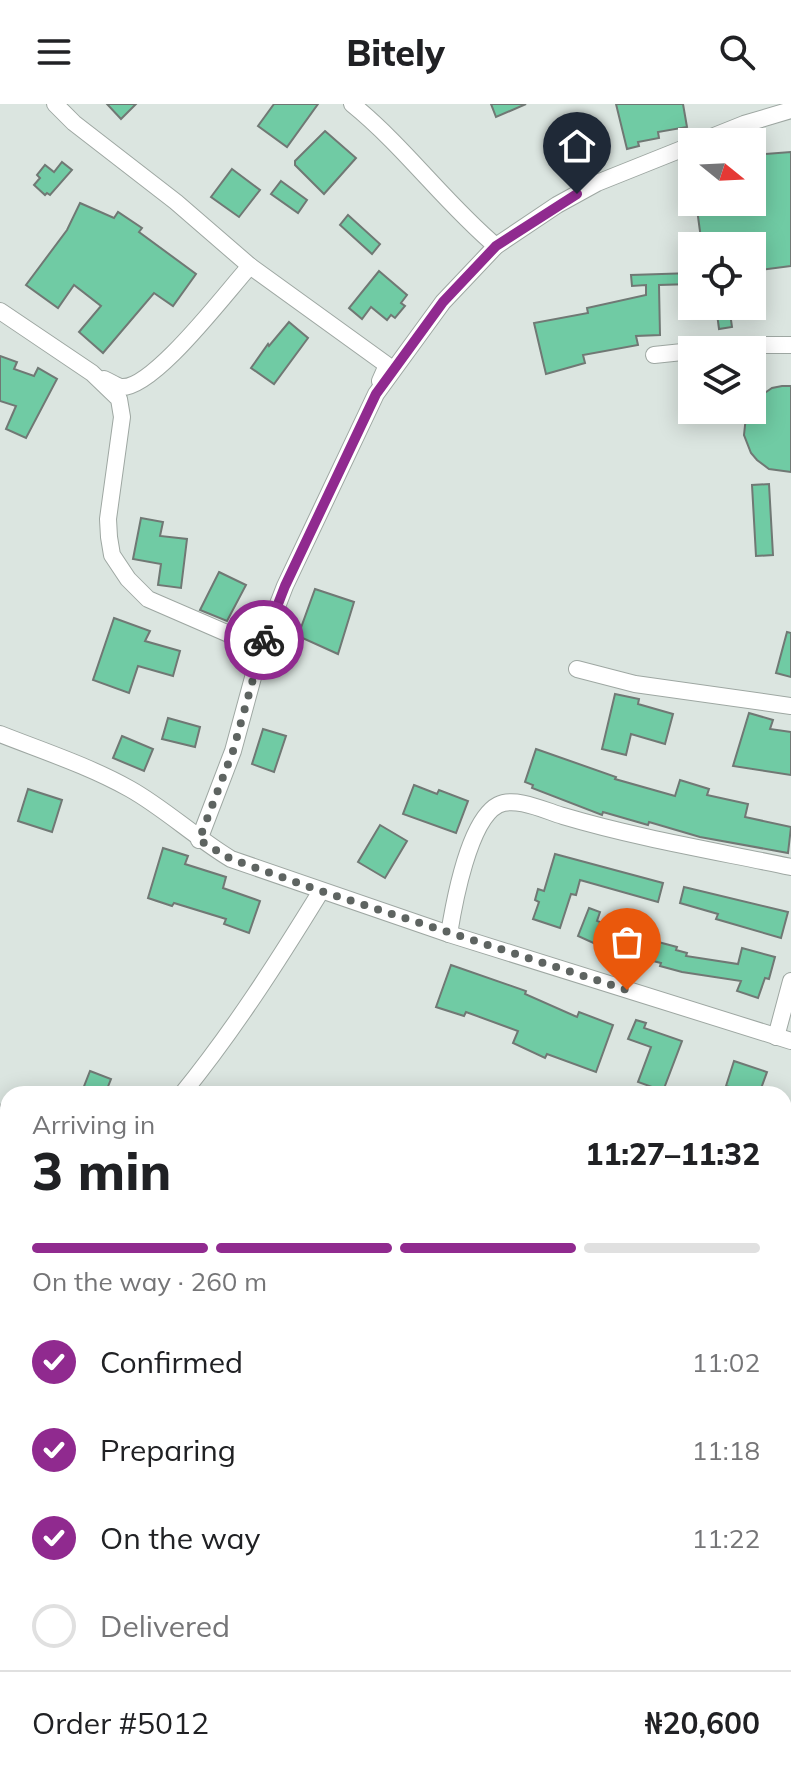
<!DOCTYPE html>
<meta charset="utf-8">
<style>
:root{--surface:#fff;--page:#f2f2f2;--text:#202124;--muted:#757577;--line:#e0e0e0;--accent:#902a8f}
body{margin:0;font-family:Mulish,sans-serif;background:var(--page);color:var(--text);height:100vh;display:flex;flex-direction:column;font-size:30px;white-space:nowrap}
*{box-sizing:border-box;margin:0}
p{font-size:26px;color:var(--muted)}
.icon{flex:none;width:44px;height:44px;fill:none;stroke:currentColor;stroke-width:2;stroke-linecap:round;stroke-linejoin:round}
.map{position:relative;flex:1;overflow:hidden}
.drawer{position:absolute;left:0px;top:982px;width:792px;height:704px;display:flex;flex-direction:column;background:var(--surface);border-radius:24px 24px 0 0;box-shadow:0 4px 20px #0003}
.drawer>*{flex:none}
.needle{width:52px;rotate:108deg}
.tools{position:absolute;left:678px;top:24px;display:grid;gap:16px}
.tools a{display:grid;place-items:center;width:88px;height:88px;border-radius:0px;background:var(--surface);box-shadow:0 4px 20px #0003;font-size:40px}
.pin{position:absolute;display:grid;place-items:center;width:68px;height:68px;color:#fff;margin:-82px -34px;border-radius:50% 50% 50% 0;rotate:-45deg;box-shadow:0 0 8px #0007}
.pin .icon{rotate:45deg}
.courier{position:absolute;display:grid;place-items:center;width:80px;height:80px;margin:-40px;border:6px solid #902a8f;border-radius:50%;background:#fff;color:#222;box-shadow:0 2px 10px #0007}
.overview em{font-style:normal;font-weight:800}
.overview div{display:flex;flex-direction:column-reverse}
.overview{display:flex;align-items:center;justify-content:space-between;height:136px;padding:0 32px}
h1{font-size:52px;font-weight:800;line-height:60px}
.bar{display:grid;grid-template-columns:repeat(4,1fr);gap:12px 8px;align-content:center;height:96px;padding:0 32px}
.bar i{height:10px;border-radius:6px;background:var(--line)}
.bar .active{background:var(--accent)}
.bar p{grid-column:span 4}
.line{display:flex;align-items:center;gap:20px;padding:0 32px;border-top:2px solid var(--line)}
.line div{flex:1}
ol{padding:0 32px;list-style:none}
li{display:flex;align-items:center;gap:24px;height:88px}
li p{margin-inline-start:auto}
li .icon{padding:8px;border-radius:50%;background:var(--accent);color:#fff;stroke-width:4}
li:last-child{color:var(--muted)}
li i{width:44px;height:44px;border:4px solid var(--line);border-radius:50%}
header{display:flex;justify-content:space-between;align-items:center;height:104px;padding:0 32px;background:var(--surface);font-size:36px;font-weight:800}
.map>svg:first-child{display:block}
.lines{fill:none;stroke-linecap:round;stroke-linejoin:round}
.stream{stroke:#875e85;stroke-width:4}
.building{fill:#70cba4;stroke:#707874;stroke-width:2}
.minor-casing{stroke:#9ea7a2;stroke-width:18}
.path{stroke:#979e9a;stroke-width:3;stroke-dasharray:8 4;stroke-linecap:butt}
.minor{stroke:#fff;stroke-width:16}
.done{stroke:#5e6461;stroke-width:8;stroke-dasharray:0 14.4}
.route{stroke:#902a8f;stroke-width:10}
</style>
<header><svg class="icon" aria-label="menu" viewBox="0 0 24 24"><path d="M4 6h16M4 12h16M4 18h16"/></svg>Bitely<svg class="icon" aria-label="search" viewBox="0 0 24 24"><circle cx="10" cy="10" r="6"/><path d="M15 15l6 6"/></svg></header>
<div class="map">
<svg width="791" height="1686" viewBox="0 0 791 1686">
<rect width="100%" height="100%" fill="#dbe5e0"/>
<g class="lines">
<g class="stream">
<path d="M 784,1183 L 791,1186"/>
<path d="M 0,1215 L 8,1214"/>
</g>
</g>
<g class="building">
<path d="M 107,0 L 136,0 L 121,15 Z"/>
<path d="M 274,0 L 318,0 L 287,43 L 258,22 Z"/>
<path d="M 491,0 L 526,0 L 496,13 Z"/>
<path d="M 616,0 L 683,0 L 687,23 L 658,28 L 659,34 L 638,38 L 639,42 L 627,45 Z"/>
<path d="M 325,27 L 356,54 L 324,90 L 295,61 L 295,57 Z"/>
<path d="M 791,48 L 791,162 L 752,167 L 752,142 L 702,142 L 696,98 L 752,98 L 752,51 Z"/>
<path d="M 62,58 L 72,66 L 50,91 L 47,89 L 45,91 L 34,81 L 40,74 L 37,71 L 45,61 L 54,68 Z"/>
<path d="M 232,65 L 260,86 L 239,113 L 211,93 Z"/>
<path d="M 281,77 L 307,96 L 298,109 L 271,90 Z"/>
<path d="M 80,99 L 114,114 L 118,108 L 142,124 L 139,128 L 196,170 L 173,202 L 154,189 L 103,249 L 79,228 L 101,202 L 74,181 L 58,204 L 26,181 L 67,126 Z"/>
<path d="M 348,111 L 380,140 L 372,150 L 340,121 Z"/>
<path d="M 379,167 L 407,191 L 401,199 L 405,202 L 395,214 L 391,211 L 387,216 L 371,203 L 362,215 L 349,204 Z"/>
<path d="M 692,169 L 692,180 L 659,181 L 660,231 L 636,232 L 638,241 L 583,251 L 585,259 L 546,270 L 534,219 L 588,209 L 587,204 L 646,191 L 646,181 L 632,182 L 631,171 Z"/>
<path d="M 716,202 L 729,202 L 732,223 L 719,225 Z"/>
<path d="M 289,218 L 308,234 L 274,280 L 251,264 L 268,240 L 269,242 Z"/>
<path d="M 0,252 L 17,258 L 14,265 L 34,272 L 38,264 L 57,275 L 26,334 L 6,325 L 16,302 L 0,297 Z"/>
<path d="M 782,282 L 791,282 L 791,368 L 769,365 L 757,356 L 751,349 L 744,331 L 746,312 L 756,295 L 772,284 Z"/>
<path d="M 769,380 L 773,451 L 756,452 L 752,381 Z"/>
<path d="M 141,414 L 163,418 L 160,432 L 187,435 L 181,484 L 158,481 L 161,460 L 133,455 Z"/>
<path d="M 219,468 L 246,481 L 227,517 L 200,506 Z"/>
<path d="M 315,485 L 354,498 L 338,550 L 298,532 Z"/>
<path d="M 114,514 L 150,527 L 145,537 L 180,547 L 173,572 L 138,562 L 129,589 L 93,576 Z"/>
<path d="M 787,528 L 791,529 L 791,573 L 776,569 Z"/>
<path d="M 615,590 L 639,595 L 638,600 L 673,610 L 665,640 L 631,630 L 626,651 L 602,645 Z"/>
<path d="M 749,609 L 773,616 L 770,625 L 791,628 L 791,671 L 733,662 Z"/>
<path d="M 168,614 L 200,623 L 195,643 L 162,635 Z"/>
<path d="M 263,625 L 286,632 L 274,668 L 252,660 Z"/>
<path d="M 122,632 L 153,645 L 144,667 L 113,654 Z"/>
<path d="M 536,645 L 616,673 L 615,675 L 675,692 L 680,676 L 709,685 L 707,691 L 748,700 L 745,713 L 791,723 L 788,749 L 700,733 L 649,718 L 648,721 L 603,708 L 602,711 L 532,684 L 533,681 L 525,678 Z"/>
<path d="M 414,681 L 437,690 L 439,686 L 468,697 L 456,729 L 403,710 Z"/>
<path d="M 28,685 L 62,696 L 52,728 L 18,717 Z"/>
<path d="M 380,721 L 407,737 L 385,774 L 358,758 Z"/>
<path d="M 163,744 L 188,752 L 185,760 L 226,773 L 223,784 L 260,797 L 249,829 L 224,820 L 226,815 L 174,799 L 172,802 L 148,794 Z"/>
<path d="M 555,750 L 663,779 L 658,798 L 580,776 L 576,791 L 571,790 L 560,824 L 533,815 L 539,798 L 535,796 L 538,785 L 544,787 Z"/>
<path d="M 684,783 L 788,808 L 781,834 L 716,815 L 718,810 L 680,799 Z"/>
<path d="M 589,804 L 600,808 L 597,817 L 619,825 L 622,814 L 634,817 L 632,822 L 649,827 L 647,835 L 677,843 L 676,846 L 687,849 L 686,852 L 738,860 L 742,844 L 775,853 L 769,875 L 765,874 L 758,894 L 737,887 L 741,877 L 682,868 L 660,862 L 661,859 L 609,846 L 578,832 Z"/>
<path d="M 451,861 L 526,887 L 525,890 L 577,913 L 579,908 L 613,921 L 596,968 L 547,950 L 545,954 L 513,939 L 518,927 L 466,908 L 464,912 L 436,903 Z"/>
<path d="M 636,916 L 646,919 L 644,924 L 682,937 L 663,987 L 638,978 L 651,943 L 628,935 Z"/>
<path d="M 734,957 L 767,968 L 759,990 L 734,990 L 736,985 L 726,982 Z"/>
<path d="M 90,967 L 111,975 L 105,990 L 81,990 Z"/>
</g>
<g class="lines">
<defs>
<g id="minor">
<path d="M 55,0 L 74,19 L 176,98 L 250,162 L 387,261 L 380,277"/>
<path d="M 352,0 C 405,43 445,99 496,142"/>
<path d="M 699,38 L 744,20 L 791,6"/>
<path d="M 0,207 L 92,269 L 119,295 L 122,313 L 108,415 L 109,433 L 112,451 L 128,475 L 148,495 L 261,544"/>
<path d="M 706,246 L 749,241 L 791,241"/>
<path d="M 654,251 L 692,247"/>
<path d="M 104,275 C 109,277 116,282 121,283 C 153,286 227,187 250,162"/>
<path d="M 577,565 L 635,580 L 791,602"/>
<path d="M 0,630 C 43,647 89,662 130,685 C 164,704 196,734 231,755 L 449,830 L 791,937"/>
<path d="M 199,736 L 233,647 L 261,544 L 285,482 L 376,290 L 443,198 L 496,142 L 557,101 L 597,79 L 692,41"/>
<path d="M 449,830 C 454,799 469,716 498,701 C 515,692 546,707 563,712 C 637,734 715,747 791,763"/>
<path d="M 776,933 L 791,877"/>
<path d="M 182,990 C 234,926 278,857 321,787"/>
<path d="M 0,1109 L 8,1108"/>
<path d="M 784,1320 L 791,1314"/>
<path d="M 0,1413 L 8,1410"/>
<path d="M 784,1510 L 791,1505"/>
<path d="M 0,1597 L 8,1590"/>
<path d="M 526,1678 L 530,1686"/>
<path d="M 292,1686 L 293,1678"/>
</g>
</defs>
<use href="#minor" class="minor-casing"/>
<path class="path" d="M 0,1001 L 8,1003"/>
<use href="#minor" class="minor"/>
</g>
<g class="lines">
<path class="done" d="M 264,536 L 233,647 L 199,736 L 231,755 L 321,787 L 627,886"/>
<path class="route" d="M 264,536 L 285,482 L 376,290 L 443,198 L 496,142 L 577,90"/>
</g>
</svg>
<div class="tools">
<a><svg class="needle" viewBox="-14 -14 28 28"><path d="M0-13l5 13h-10z" fill="#e53935"/><path d="M0 13l5-13h-10z" fill="#757577"/></svg></a>
<a><svg class="icon" aria-label="locate" viewBox="0 0 24 24"><circle cx="12" cy="12" r="6"/><path d="M12 2v4M12 18v4M2 12h4M18 12h4"/></svg></a>
<a><svg class="icon" aria-label="layers" viewBox="0 0 24 24"><path d="M12 4l9 5-9 5-9-5zM3 14l9 5 9-5"/></svg></a>
</div>
<div class="pin" style="left:627px;top:886px;background:#ea580c"><svg class="icon" aria-label="bag" viewBox="0 0 24 24"><path d="M5 8h14l-1 12H6zM9 8a3 3 0 0 1 6 0"/></svg></div>
<div class="pin" style="left:577px;top:90px;background:#1f2937"><svg class="icon" aria-label="home" viewBox="0 0 24 24"><path d="M3 11l9-7 9 7M6 9v11h12V9"/></svg></div>
<div class="courier" style="left:264px;top:536px"><svg class="icon" aria-label="bike" viewBox="0 0 24 24"><circle cx="6" cy="16" r="4"/><circle cx="18" cy="16" r="4"/><path d="M6 16l4-8h5l3 8M10 8l3 8H6M13 5h3"/></svg></div>
<section class="drawer">
<div class="overview"><div><h1>3 min</h1><p>Arriving in</p></div><em>11:27–11:32</em></div>
<div class="bar"><i class="active"></i><i class="active"></i><i class="active"></i><i></i><p>On the way · 260 m</p></div>
<ol>
<li><svg class="icon" aria-label="check" viewBox="0 0 24 24"><path d="M5 12l5 5 9-10"/></svg>Confirmed<p>11:02</p></li>
<li><svg class="icon" aria-label="check" viewBox="0 0 24 24"><path d="M5 12l5 5 9-10"/></svg>Preparing<p>11:18</p></li>
<li><svg class="icon" aria-label="check" viewBox="0 0 24 24"><path d="M5 12l5 5 9-10"/></svg>On the way<p>11:22</p></li>
<li><i></i>Delivered</li>
</ol>
<div class="line" style="height:104px"><div>Order #5012</div><b>₦20,600</b></div>
</section>
</div>
